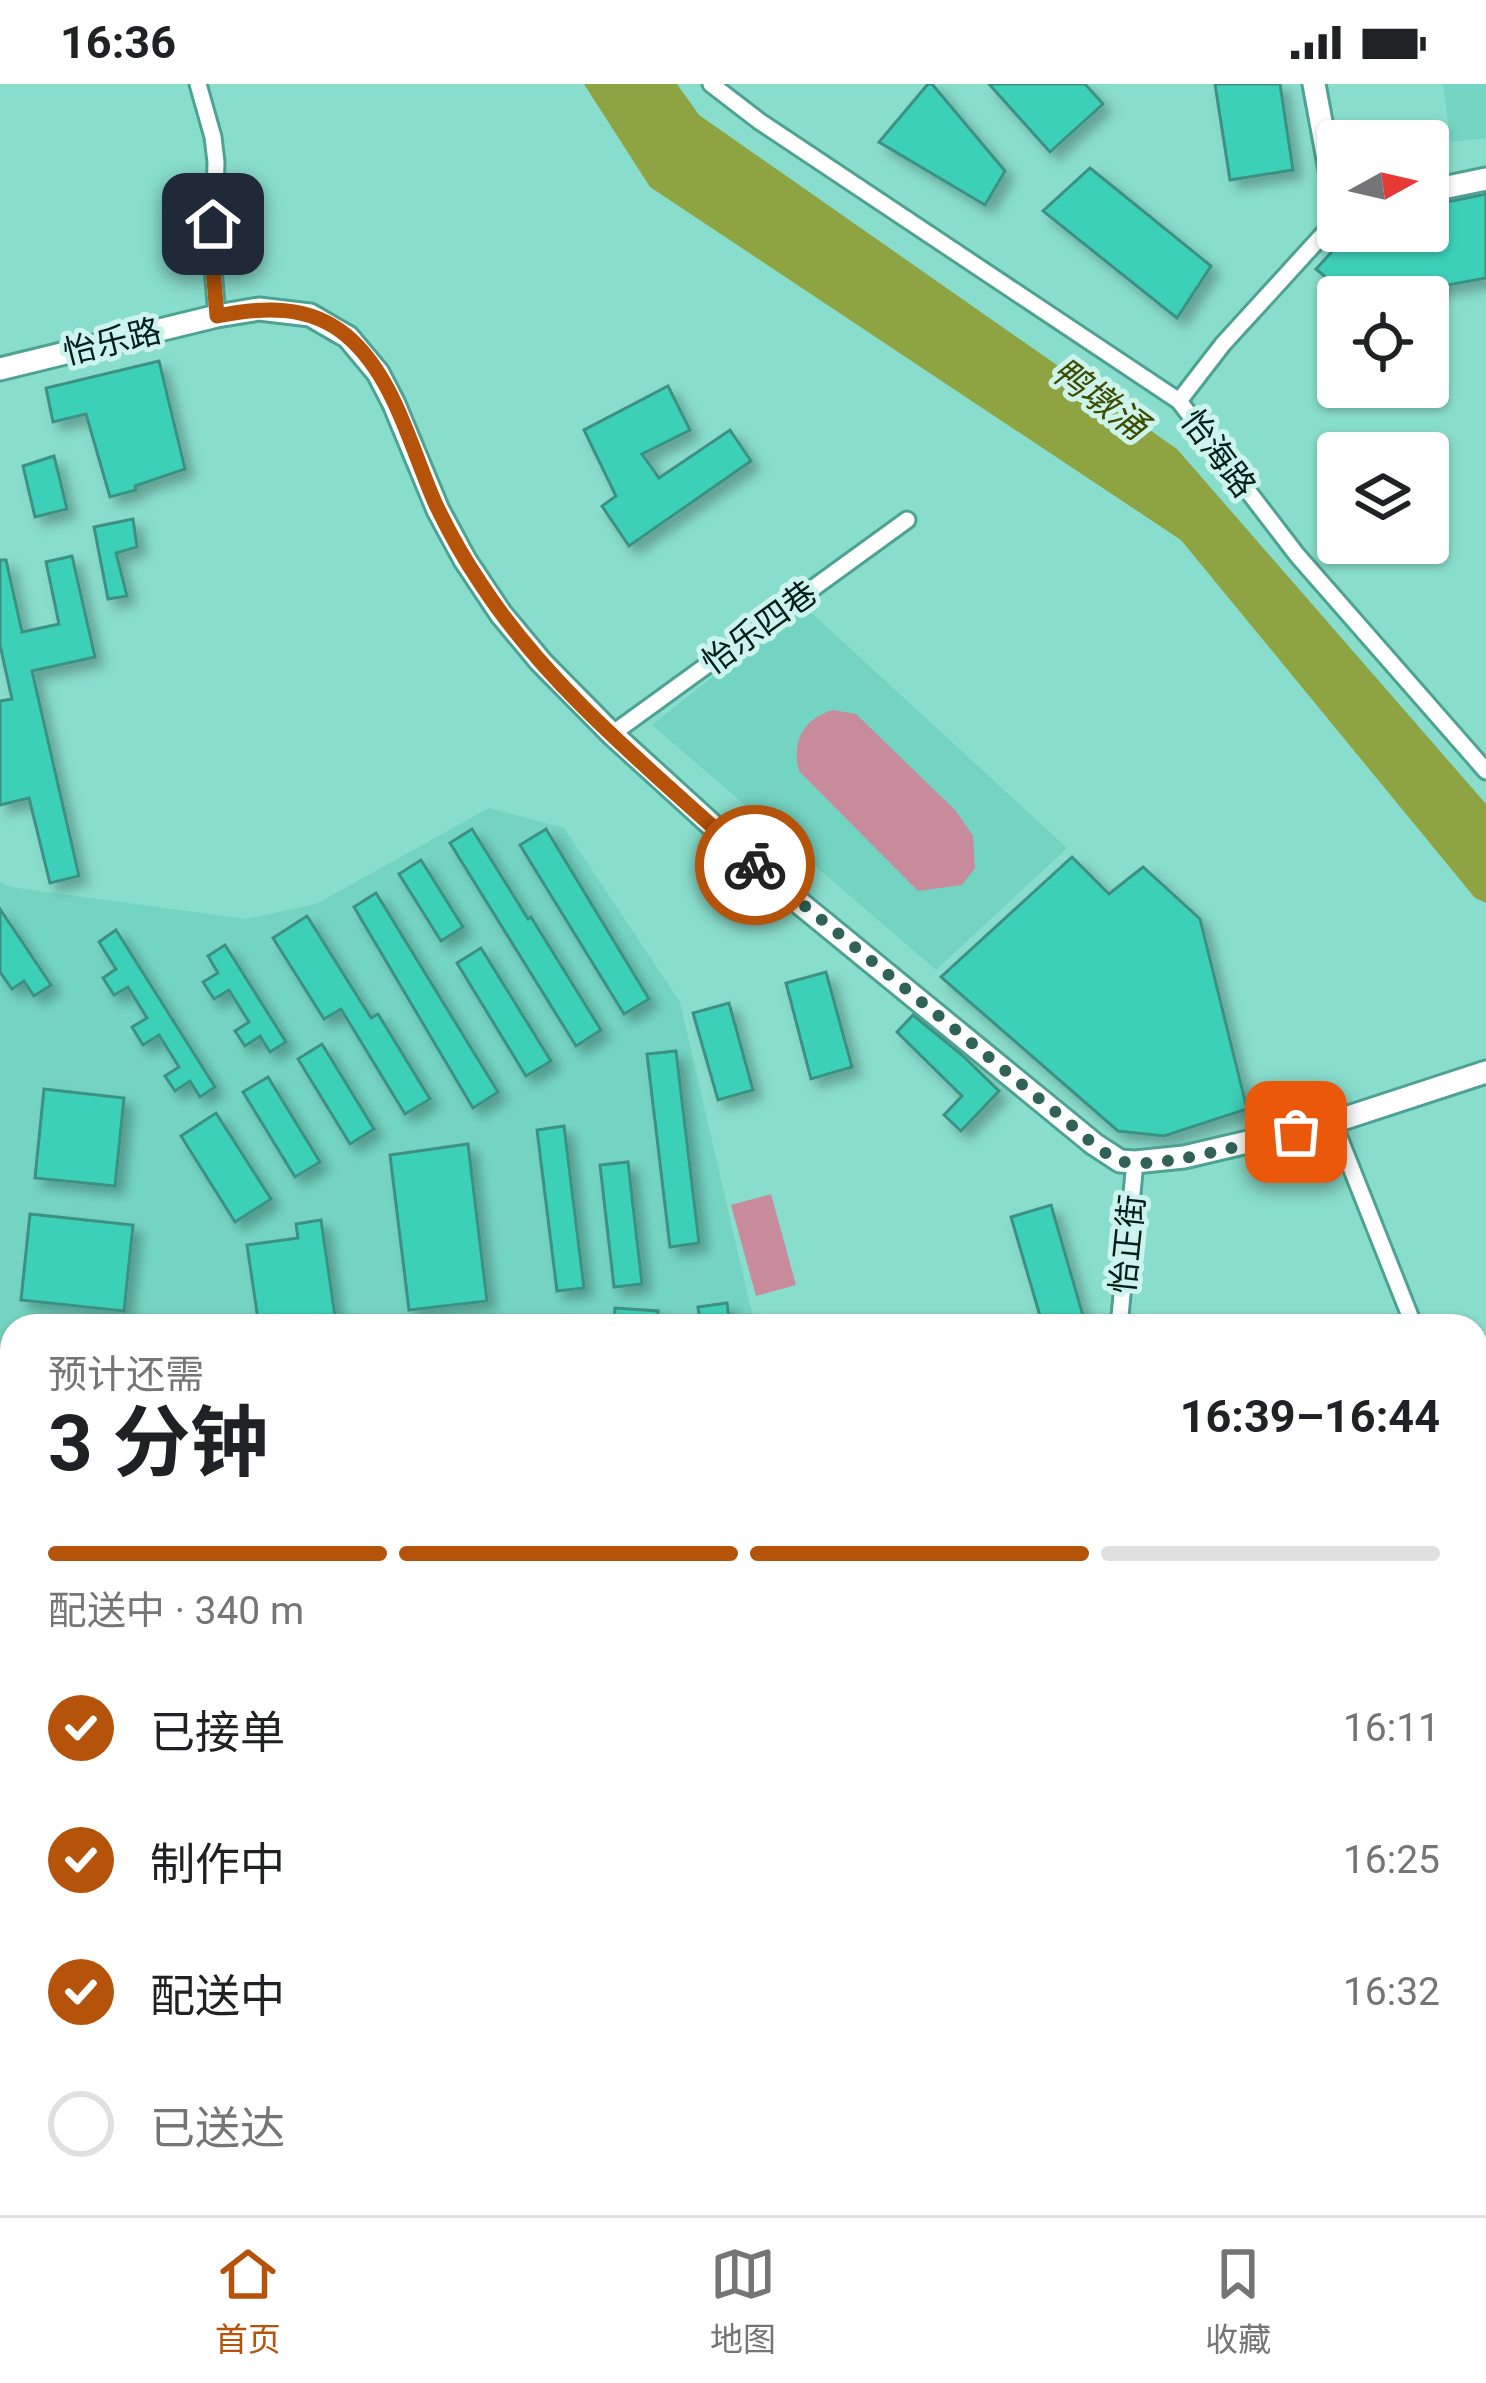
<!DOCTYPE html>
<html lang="zh">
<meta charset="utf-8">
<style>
:root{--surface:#fff;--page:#f2f2f2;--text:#202124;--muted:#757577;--line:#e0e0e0;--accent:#b45309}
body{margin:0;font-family:Roboto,"Noto Sans SC",sans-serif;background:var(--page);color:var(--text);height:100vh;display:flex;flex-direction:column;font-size:45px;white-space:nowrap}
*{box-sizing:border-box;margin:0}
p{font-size:39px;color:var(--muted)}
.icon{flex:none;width:66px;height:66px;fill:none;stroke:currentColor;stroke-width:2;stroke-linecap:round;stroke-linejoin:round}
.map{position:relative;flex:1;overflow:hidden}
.side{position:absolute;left:0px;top:1230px;width:1488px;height:903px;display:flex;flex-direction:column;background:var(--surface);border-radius:36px 36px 0 0;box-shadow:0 3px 9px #0004}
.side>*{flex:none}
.needle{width:78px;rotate:82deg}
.buttons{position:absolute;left:1317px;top:36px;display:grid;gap:24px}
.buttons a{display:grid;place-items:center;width:132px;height:132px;border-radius:12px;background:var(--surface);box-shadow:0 3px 9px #0004;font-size:60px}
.pin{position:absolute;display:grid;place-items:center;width:102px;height:102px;color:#fff;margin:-51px;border-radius:24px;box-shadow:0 6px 18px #0006}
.courier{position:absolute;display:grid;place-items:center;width:120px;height:120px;margin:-60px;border:9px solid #b45309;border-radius:50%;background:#fff;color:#222;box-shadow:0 3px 15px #0007}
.overview em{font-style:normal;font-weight:700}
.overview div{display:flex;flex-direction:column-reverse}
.overview{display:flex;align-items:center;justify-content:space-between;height:204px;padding:0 48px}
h1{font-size:78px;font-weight:700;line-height:90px}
.bar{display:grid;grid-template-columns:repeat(4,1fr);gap:18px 12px;align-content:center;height:144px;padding:0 48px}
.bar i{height:15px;border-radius:9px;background:var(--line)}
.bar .current{background:var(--accent)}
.bar p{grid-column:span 4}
ol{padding:0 48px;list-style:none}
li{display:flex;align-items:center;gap:36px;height:132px}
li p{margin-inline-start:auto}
li .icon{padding:12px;border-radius:50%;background:var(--accent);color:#fff;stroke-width:4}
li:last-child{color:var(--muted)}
li i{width:66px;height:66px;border:6px solid var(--line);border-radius:50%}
.status{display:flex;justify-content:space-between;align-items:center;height:84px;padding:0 60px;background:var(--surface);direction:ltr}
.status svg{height:33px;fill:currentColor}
.tabs{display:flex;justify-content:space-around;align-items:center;height:168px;border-top:3px solid var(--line);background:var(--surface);font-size:33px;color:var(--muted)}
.tabs a{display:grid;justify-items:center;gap:6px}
.tabs .current{color:var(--accent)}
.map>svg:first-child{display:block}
.built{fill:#74d4c2}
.green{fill:#c78b9c}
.water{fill:#8ea442}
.building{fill:#3dd0b9;stroke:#3c9182;stroke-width:3;filter:url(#shadow)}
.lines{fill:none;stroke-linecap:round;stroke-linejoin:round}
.street-casing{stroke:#4ea293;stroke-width:21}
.secondary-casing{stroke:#4ea293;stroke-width:27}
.street{stroke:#fff;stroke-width:15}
.secondary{stroke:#fff;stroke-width:21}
.done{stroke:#306258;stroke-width:12;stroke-dasharray:0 21.6}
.route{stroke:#b45309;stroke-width:15}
.labels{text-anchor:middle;stroke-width:10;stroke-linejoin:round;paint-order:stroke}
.street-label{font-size:33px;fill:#001f1a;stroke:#cdf4ec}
.water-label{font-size:36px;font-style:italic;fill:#3f4c00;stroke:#cdf4ec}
</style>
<div class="status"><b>16:36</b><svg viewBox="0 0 49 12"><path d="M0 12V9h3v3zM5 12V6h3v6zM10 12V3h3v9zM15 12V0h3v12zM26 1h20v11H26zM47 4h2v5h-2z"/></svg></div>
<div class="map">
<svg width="1486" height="2131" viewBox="0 0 1486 2131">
<defs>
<filter id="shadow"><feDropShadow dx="8" dy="8" stdDeviation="6" flood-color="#0004"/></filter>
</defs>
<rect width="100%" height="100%" fill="#89ddcc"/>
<g class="built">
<path d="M 1443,0 L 1486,0 L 1486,54 L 1451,58 Z"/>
<path d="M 803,521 L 1067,764 L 936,886 L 652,641 Z"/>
<path d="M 489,724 L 564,744 L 680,918 L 750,1221 L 758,1242 L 12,1242 L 12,2121 L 1114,2121 L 1114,2131 L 0,2131 L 0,797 L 10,803 L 246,835 L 316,820 Z"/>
</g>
<g class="green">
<path d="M 833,626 L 856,630 L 956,727 L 973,752 L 975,784 L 962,801 L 918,807 L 799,687 C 791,658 804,634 833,626 Z"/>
<path d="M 771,1110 L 796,1201 L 756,1212 L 731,1121 Z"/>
<path d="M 54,2121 L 488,2121 L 488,2131 L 44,2131 Z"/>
</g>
<path class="water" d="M 584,0 L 677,0 L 699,31 L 1177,365 L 1486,720 L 1486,819 L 1475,814 L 1181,456 L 650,103 Z"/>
<g class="building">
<path d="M 928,0 L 932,0 L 1005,87 L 985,121 L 879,58 Z"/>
<path d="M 989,0 L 1085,0 L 1103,20 L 1050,68 Z"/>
<path d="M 1215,0 L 1280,0 L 1293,86 L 1230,96 Z"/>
<path d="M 1090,84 L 1211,182 L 1177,234 L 1043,127 Z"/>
<path d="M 1486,110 L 1486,194 L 1383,213 L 1349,213 L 1316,185 L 1351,147 L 1428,147 L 1428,122 Z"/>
<path d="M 159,277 L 185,385 L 135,402 L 136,406 L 110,413 L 86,330 L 53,338 L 46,304 Z"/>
<path d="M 668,302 L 690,346 L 642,370 L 659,394 L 730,346 L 751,377 L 629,462 L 602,422 L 616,412 L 584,346 Z"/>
<path d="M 54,372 L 67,425 L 35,433 L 23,382 Z"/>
<path d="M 133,435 L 137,463 L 116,469 L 127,512 L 108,515 L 94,443 Z"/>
<path d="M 72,472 L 95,573 L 32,587 L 79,792 L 50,799 L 29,714 L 0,721 L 0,617 L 12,615 L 0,561 L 0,476 L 6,476 L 22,548 L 59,540 L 46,478 Z"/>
<path d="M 472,745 L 528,835 L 531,833 L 601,946 L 576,962 L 450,759 Z"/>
<path d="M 546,745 L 649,915 L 624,930 L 520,761 Z"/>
<path d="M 1072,773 L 1109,810 L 1143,783 L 1200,835 L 1247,1025 L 1164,1052 L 1118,1047 L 941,893 Z"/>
<path d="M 421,776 L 463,843 L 441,857 L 399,790 Z"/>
<path d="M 376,809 L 498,1008 L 473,1024 L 354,823 Z"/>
<path d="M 0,825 L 51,901 L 34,912 L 24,897 L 12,905 L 0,888 Z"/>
<path d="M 307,832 L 371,934 L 378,930 L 430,1015 L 405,1030 L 341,925 L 324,935 L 273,854 Z"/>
<path d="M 116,846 L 215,1003 L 200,1013 L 190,997 L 175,1007 L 165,992 L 179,983 L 159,951 L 143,961 L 132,943 L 147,934 L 128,903 L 114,911 L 103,894 L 116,885 L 99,858 Z"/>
<path d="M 225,861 L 286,958 L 270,968 L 260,952 L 245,962 L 235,947 L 249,938 L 229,906 L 214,915 L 203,898 L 218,889 L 208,872 Z"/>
<path d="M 481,864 L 551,977 L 526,992 L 457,879 Z"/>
<path d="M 826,888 L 852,983 L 811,995 L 786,899 Z"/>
<path d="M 729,919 L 753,1006 L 718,1016 L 693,929 Z"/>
<path d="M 913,931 L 962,971 L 999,1007 L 961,1047 L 944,1031 L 962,1012 L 897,948 Z"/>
<path d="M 322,960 L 374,1045 L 350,1060 L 298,975 Z"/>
<path d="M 676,967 L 699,1159 L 670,1163 L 647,970 Z"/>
<path d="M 268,993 L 320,1078 L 295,1093 L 243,1008 Z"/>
<path d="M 44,1005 L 124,1014 L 115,1102 L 35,1094 Z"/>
<path d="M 216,1029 L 271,1115 L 235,1138 L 181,1052 Z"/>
<path d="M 564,1042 L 584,1204 L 557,1207 L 537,1046 Z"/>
<path d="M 468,1060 L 487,1217 L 409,1226 L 390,1071 Z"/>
<path d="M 628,1078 L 642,1200 L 614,1203 L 600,1081 Z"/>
<path d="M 1051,1121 L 1086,1242 L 1043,1242 L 1011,1133 Z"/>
<path d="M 30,1130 L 133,1141 L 124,1227 L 21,1216 Z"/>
<path d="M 321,1136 L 336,1239 L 259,1242 L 247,1161 L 298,1154 L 296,1140 Z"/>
<path d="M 727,1219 L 730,1242 L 701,1242 L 698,1223 Z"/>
<path d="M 615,1224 L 658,1227 L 657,1242 L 614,1242 Z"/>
</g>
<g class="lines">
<defs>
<g id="street">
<path d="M 198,0 L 213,53 L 216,78 L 213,184 L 217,232"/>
<path d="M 711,0 L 759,37 L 1179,317 L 1297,471 L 1486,687"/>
<path d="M 1179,317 L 1223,260 L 1338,134"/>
<path d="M 612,650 L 907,436"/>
<path d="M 1333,1038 L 1414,1242"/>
<path d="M 1119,1242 L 1135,1078"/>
<path d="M 1476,1387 L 1486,1410"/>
</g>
<g id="secondary">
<path d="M 1314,0 L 1338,129"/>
<path d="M 1428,107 L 1486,95"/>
<path d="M 0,285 L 217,232 L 259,225 L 310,231 L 348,253 L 378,289 L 394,320 L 438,426 L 465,476 L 501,530 L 541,578 L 612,650 L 780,803 L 1094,1060 L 1120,1077 L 1135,1078 L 1184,1073 L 1333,1038 L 1486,988"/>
</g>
</defs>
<use href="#street" class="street-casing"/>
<use href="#secondary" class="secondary-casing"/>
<use href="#street" class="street"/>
<use href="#secondary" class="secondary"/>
</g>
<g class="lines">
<path class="done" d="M 755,781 L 1075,1044 C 1088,1055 1104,1071 1121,1077 C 1152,1088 1260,1056 1296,1048"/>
<path class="route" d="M 213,140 L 213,184 L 217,232 C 262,223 309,220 347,252 C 395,293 411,365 436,421 C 449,448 464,475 481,500 C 553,610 660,693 755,781"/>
</g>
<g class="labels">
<g class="street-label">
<text transform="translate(112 257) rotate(-14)" y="12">怡乐路</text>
<text transform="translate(1219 369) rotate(53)" y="12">怡海路</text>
<text transform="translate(759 543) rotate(-36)" y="12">怡乐四巷</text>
<text transform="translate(1127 1160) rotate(-84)" y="12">怡正街</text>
</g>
<g class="water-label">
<text transform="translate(1100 314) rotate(37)" y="13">鸭墩涌</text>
</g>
</g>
</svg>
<div class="buttons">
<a><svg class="needle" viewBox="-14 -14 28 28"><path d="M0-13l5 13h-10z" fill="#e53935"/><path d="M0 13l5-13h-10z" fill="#757577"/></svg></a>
<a><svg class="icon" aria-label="locate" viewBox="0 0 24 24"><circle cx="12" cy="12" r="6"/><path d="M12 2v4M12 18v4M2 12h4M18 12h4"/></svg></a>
<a><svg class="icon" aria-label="layers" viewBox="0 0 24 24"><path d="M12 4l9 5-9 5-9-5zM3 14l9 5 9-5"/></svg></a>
</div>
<div class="pin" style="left:1296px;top:1048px;background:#ea580c"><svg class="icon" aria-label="bag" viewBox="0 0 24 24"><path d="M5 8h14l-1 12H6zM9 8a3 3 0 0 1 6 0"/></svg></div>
<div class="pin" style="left:213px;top:140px;background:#1f2937"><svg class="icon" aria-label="home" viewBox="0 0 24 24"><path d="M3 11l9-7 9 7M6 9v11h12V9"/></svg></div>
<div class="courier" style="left:755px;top:781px"><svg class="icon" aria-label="bike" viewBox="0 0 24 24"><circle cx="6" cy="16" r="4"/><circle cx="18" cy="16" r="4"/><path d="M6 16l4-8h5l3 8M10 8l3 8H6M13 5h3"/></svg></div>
<section class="side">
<div class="overview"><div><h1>3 分钟</h1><p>预计还需</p></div><em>16:39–16:44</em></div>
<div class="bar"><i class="current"></i><i class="current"></i><i class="current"></i><i></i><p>配送中 · 340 m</p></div>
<ol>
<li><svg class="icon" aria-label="check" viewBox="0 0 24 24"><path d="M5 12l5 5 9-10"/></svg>已接单<p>16:11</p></li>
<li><svg class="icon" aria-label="check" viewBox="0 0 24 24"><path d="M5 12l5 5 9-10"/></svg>制作中<p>16:25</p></li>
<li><svg class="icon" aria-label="check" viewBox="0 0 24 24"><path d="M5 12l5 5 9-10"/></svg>配送中<p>16:32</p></li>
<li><i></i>已送达</li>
</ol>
</section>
</div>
<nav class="tabs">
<a class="current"><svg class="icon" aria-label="home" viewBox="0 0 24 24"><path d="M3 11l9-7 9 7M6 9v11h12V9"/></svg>首页</a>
<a><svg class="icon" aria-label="map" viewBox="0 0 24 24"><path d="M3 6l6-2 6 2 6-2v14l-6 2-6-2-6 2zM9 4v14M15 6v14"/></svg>地图</a>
<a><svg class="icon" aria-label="saved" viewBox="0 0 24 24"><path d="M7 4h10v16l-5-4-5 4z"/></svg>收藏</a>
</nav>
